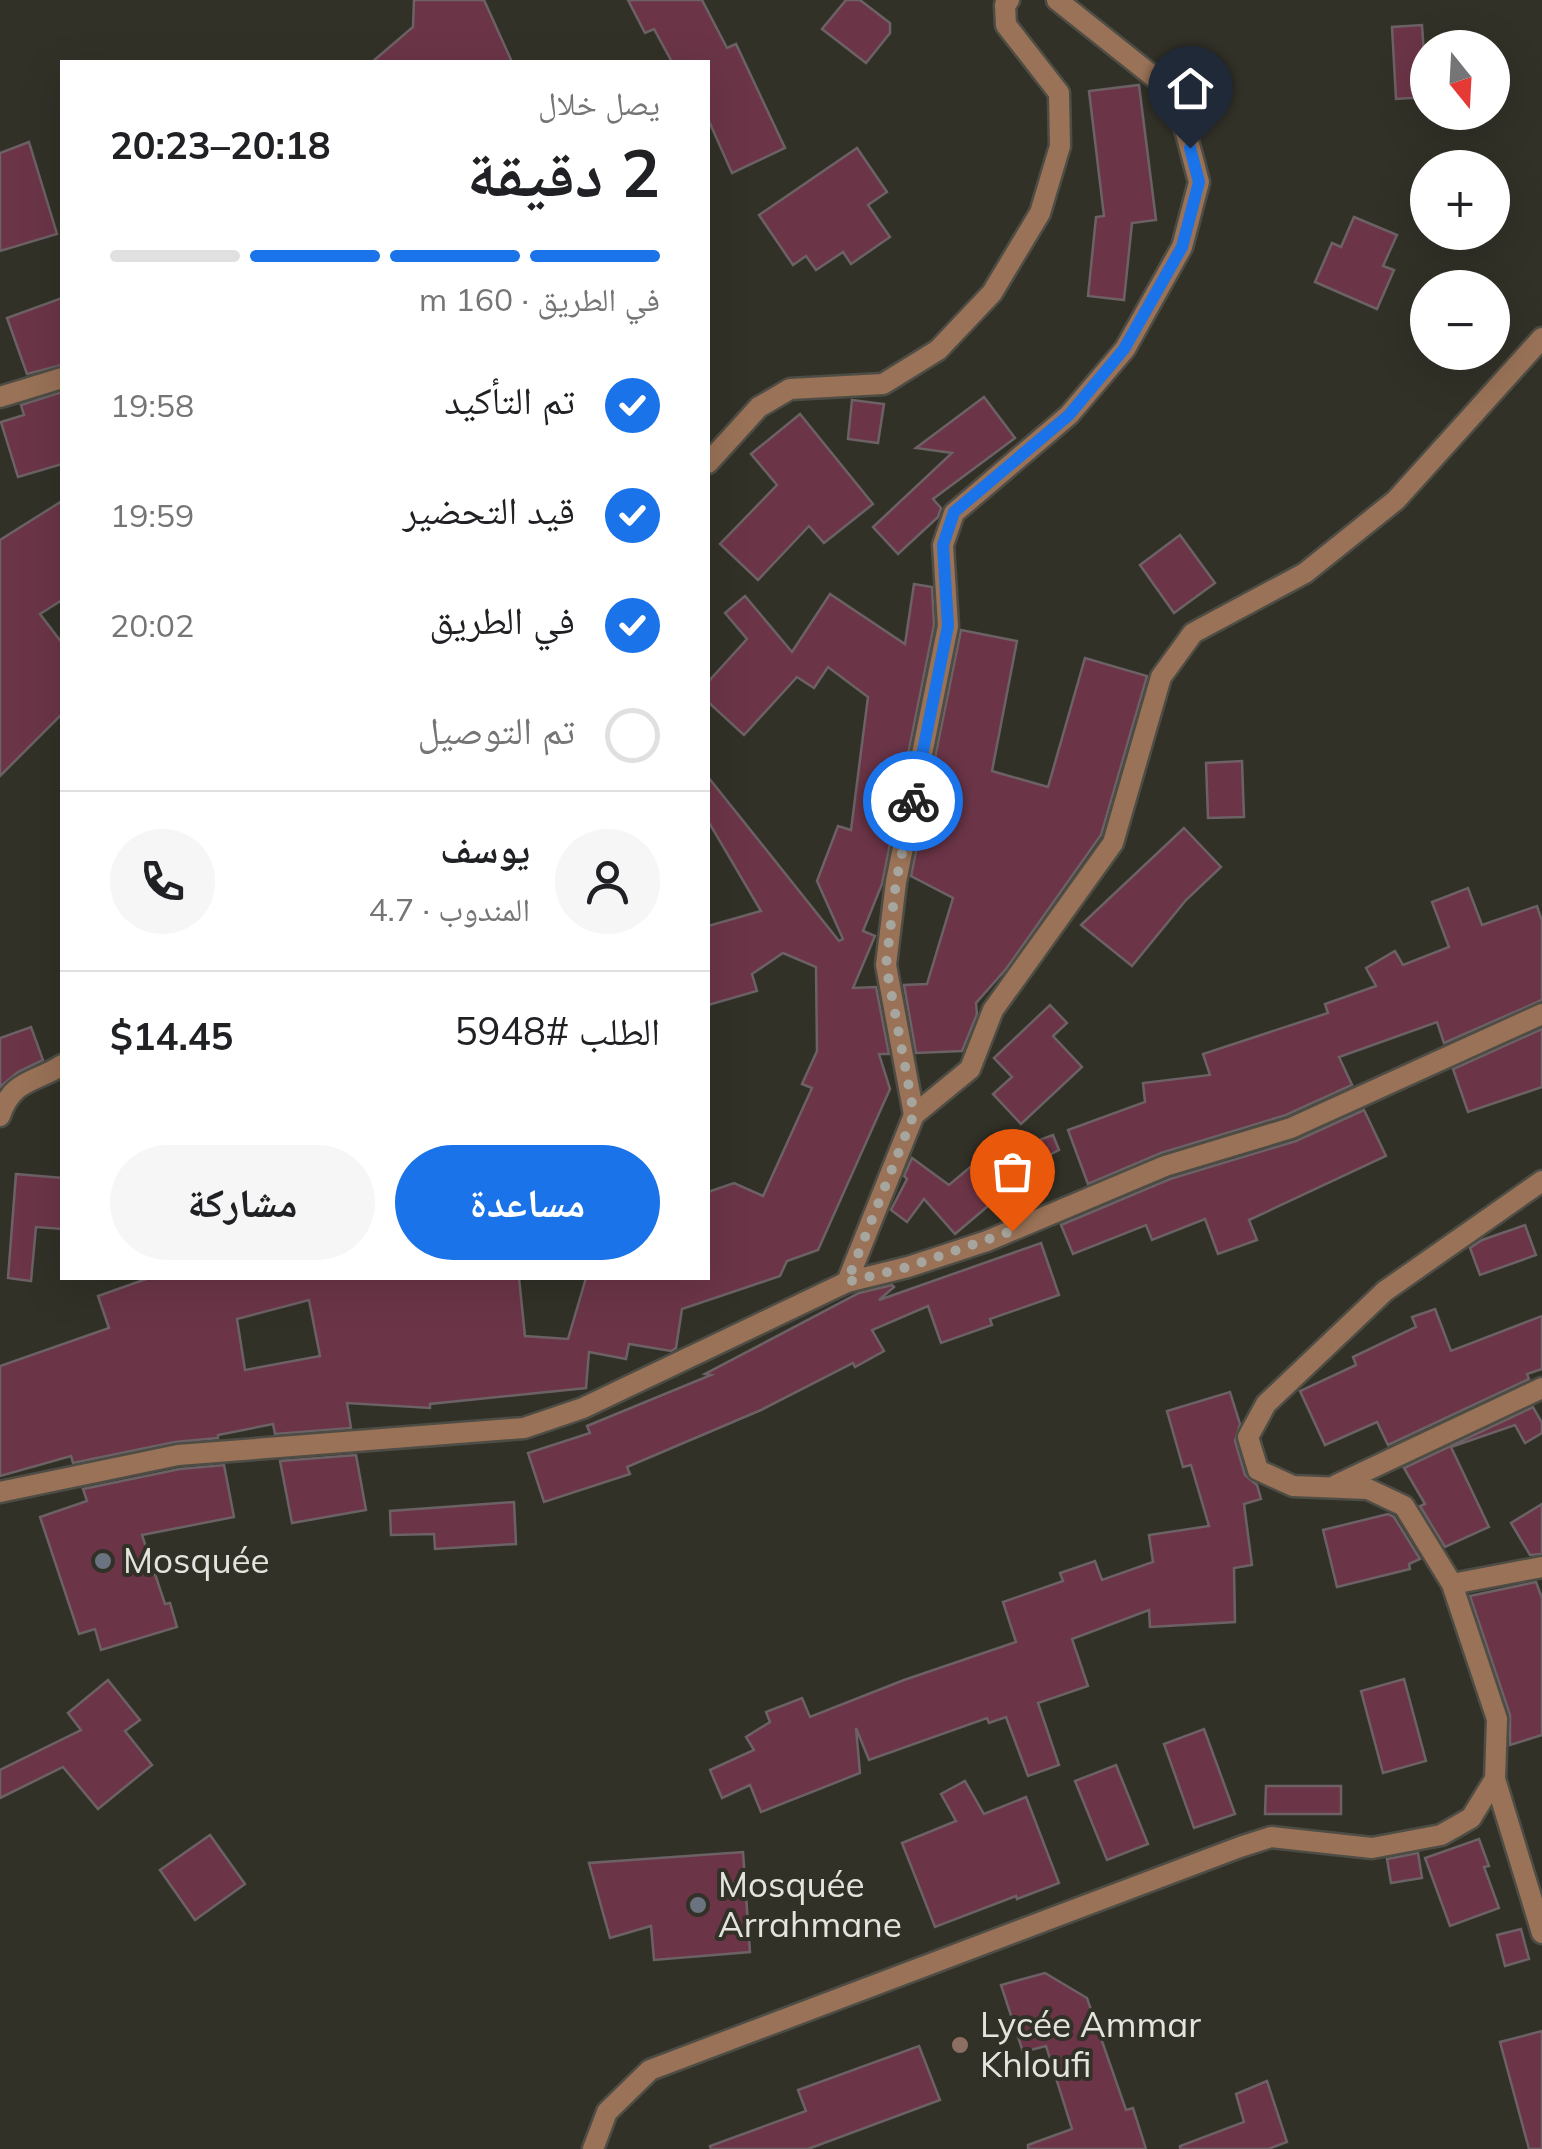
<!DOCTYPE html>
<html lang="ar">
<meta charset="utf-8">
<style>
:root{--surface:#fff;--page:#f6f6f6;--text:#202124;--muted:#757577;--line:#e0e0e0;--accent:#1a73e8}
body{margin:0;font-family:Mulish,"Noto Naskh Arabic",sans-serif;background:var(--page);color:var(--text);direction:rtl;height:100vh;display:flex;flex-direction:column;font-size:38px;white-space:nowrap}
*{box-sizing:border-box;margin:0}
p{font-size:32px;color:var(--muted)}
.icon{flex:none;width:55px;height:55px;fill:none;stroke:currentColor;stroke-width:2;stroke-linecap:round;stroke-linejoin:round}
.map{position:relative;flex:1;overflow:hidden;direction:ltr}
.drawer{position:absolute;left:60px;top:60px;width:650px;height:1220px;display:flex;flex-direction:column;background:var(--surface);border-radius:0px;box-shadow:0 10px 40px #0002;direction:rtl}
.drawer>*{flex:none}
.needle{width:65px;rotate:162deg}
.tools{position:absolute;left:1410px;top:30px;display:grid;gap:20px}
.tools a{display:grid;place-items:center;width:100px;height:100px;border-radius:50%;background:var(--surface);box-shadow:0 10px 40px #0002;font-size:50px}
.pin{position:absolute;display:grid;place-items:center;width:85px;height:85px;color:#fff;margin:-102px -42px;border-radius:50% 50% 50% 0;rotate:-45deg;box-shadow:0 0 10px #0007}
.pin .icon{rotate:45deg}
.courier{position:absolute;display:grid;place-items:center;width:100px;height:100px;margin:-50px;border:8px solid #1a73e8;border-radius:50%;background:#fff;color:#222;box-shadow:0 2px 12px #0007}
.summary em{font-style:normal;font-weight:700}
.summary div{display:flex;flex-direction:column-reverse}
.summary{display:flex;align-items:center;justify-content:space-between;height:170px;padding:0 50px}
h1{font-size:65px;font-weight:700;line-height:75px}
.bar{display:grid;grid-template-columns:repeat(4,1fr);gap:15px 10px;align-content:center;height:120px;padding:0 50px}
.bar i{height:12px;border-radius:8px;background:var(--line)}
.bar .selected{background:var(--accent)}
.bar p{grid-column:span 4}
.line{display:flex;align-items:center;gap:25px;padding:0 50px;border-top:2px solid var(--line)}
.line div{flex:1}
.round{display:grid;place-items:center;flex:none;width:105px;height:105px;border-radius:52px;background:var(--page)}
ol{padding:0 50px;list-style:none}
li{display:flex;align-items:center;gap:30px;height:110px}
li p{margin-inline-start:auto}
li .icon{padding:10px;border-radius:50%;background:var(--accent);color:#fff;stroke-width:4}
li:last-child{color:var(--muted)}
li i{width:55px;height:55px;border:5px solid var(--line);border-radius:50%}
.primary-button{display:flex;gap:20px;margin-top:auto;padding:20px 50px}
.primary-button a{flex:1;height:115px;border-radius:60px;background:var(--accent);color:#fff;font-size:40px;font-weight:700;line-height:115px;text-align:center}
.primary-button a+a{background:var(--page);color:var(--text)}
.map>svg:first-child{display:block}
.building{fill:#6b3547;stroke:#6c6164;stroke-width:2.5;fill-rule:evenodd}
.lines{fill:none;stroke-linecap:round;stroke-linejoin:round}
.street-casing{stroke:#4e4d45;stroke-width:25}
.street{stroke:#997257;stroke-width:20}
.done{stroke:#a6a59e;stroke-width:10;stroke-dasharray:0 18}
.route{stroke:#1a73e8;stroke-width:12}
.worship-dot{fill:#6b7280;stroke:#323128;stroke-width:4}
.education-dot{fill:#8d6e63;stroke:#323128;stroke-width:4}
.labels{text-anchor:middle;stroke-width:8;stroke-linejoin:round;paint-order:stroke}
.poi-label{font-size:35px;fill:#e4e3de;stroke:#323128;text-anchor:start}
</style>
<div class="map">
<svg width="1542" height="2149" viewBox="0 0 1542 2149">
<rect width="100%" height="100%" fill="#323128"/>
<g class="building">
<path d="M 414,0 L 484,0 L 512,62 L 372,62 L 413,27 Z"/>
<path d="M 628,0 L 702,0 L 727,48 L 736,44 L 785,148 L 732,173 L 708,119 L 708,62 L 672,62 L 654,29 L 645,33 Z"/>
<path d="M 846,0 L 860,0 L 890,23 L 890,33 L 866,63 L 822,29 Z"/>
<path d="M 1422,25 L 1427,97 L 1396,99 L 1392,27 Z"/>
<path d="M 1139,85 L 1156,220 L 1132,223 L 1124,300 L 1088,296 L 1096,217 L 1104,216 L 1089,91 Z"/>
<path d="M 29,142 L 57,234 L 0,251 L 0,153 Z"/>
<path d="M 857,148 L 887,192 L 868,205 L 890,237 L 851,264 L 843,252 L 816,270 L 806,256 L 793,265 L 759,215 Z"/>
<path d="M 1354,217 L 1397,235 L 1383,266 L 1394,270 L 1377,309 L 1315,282 L 1332,243 L 1341,247 Z"/>
<path d="M 62,298 L 62,365 L 27,374 L 7,318 Z"/>
<path d="M 62,392 L 62,464 L 18,477 L 1,422 L 24,415 L 21,405 Z"/>
<path d="M 984,397 L 1015,438 L 933,499 L 941,508 L 938,517 L 898,554 L 873,527 L 952,453 L 916,448 Z"/>
<path d="M 852,400 L 884,404 L 878,443 L 848,439 Z"/>
<path d="M 800,414 L 873,504 L 824,543 L 809,526 L 758,580 L 720,544 L 777,485 L 751,454 Z"/>
<path d="M 62,501 L 62,600 L 40,614 L 62,643 L 62,714 L 0,776 L 0,540 Z"/>
<path d="M 1180,535 L 1215,583 L 1174,613 L 1140,565 Z"/>
<path d="M 914,584 L 932,587 L 934,625 L 882,884 L 863,931 L 875,936 L 853,988 L 876,987 L 889,1054 L 879,1054 L 890,1089 L 818,1250 L 787,1261 L 780,1276 L 682,1309 L 676,1348 L 671,1351 L 629,1344 L 626,1359 L 589,1352 L 586,1388 L 430,1404 L 430,1408 L 347,1403 L 351,1428 L 275,1434 L 273,1424 L 218,1435 L 218,1438 L 175,1442 L 73,1463 L 71,1456 L 0,1476 L 0,1366 L 109,1328 L 98,1296 L 149,1278 L 519,1278 L 525,1336 L 568,1339 L 586,1278 L 708,1278 L 708,1192 L 734,1183 L 763,1196 L 812,1088 L 802,1084 L 817,1051 L 816,967 L 783,953 L 752,974 L 757,991 L 708,1005 L 708,926 L 761,911 L 708,821 L 708,777 L 839,941 L 843,939 L 817,881 L 838,826 L 851,830 L 868,697 L 828,667 L 814,688 L 797,677 L 744,735 L 708,702 L 708,682 L 747,639 L 725,613 L 745,596 L 792,652 L 830,594 L 905,644 ZM 309,1300 L 320,1356 L 245,1370 L 237,1319 Z"/>
<path d="M 961,630 L 1017,641 L 992,771 L 1048,787 L 1085,658 L 1147,676 L 1101,835 L 1006,969 L 976,1003 L 977,1014 L 962,1051 L 916,1053 L 904,985 L 927,984 L 953,898 L 911,876 Z"/>
<path d="M 1242,761 L 1244,817 L 1208,818 L 1206,763 Z"/>
<path d="M 1184,828 L 1221,867 L 1186,900 L 1132,966 L 1081,925 Z"/>
<path d="M 1468,888 L 1482,925 L 1537,906 L 1542,921 L 1542,1000 L 1444,1043 L 1437,1022 L 1339,1057 L 1352,1085 L 1286,1115 L 1161,1153 L 1088,1184 L 1068,1130 L 1145,1102 L 1143,1083 L 1210,1075 L 1203,1054 L 1328,1013 L 1325,1004 L 1376,986 L 1366,968 L 1395,951 L 1403,965 L 1449,947 L 1432,902 Z"/>
<path d="M 1050,1005 L 1067,1023 L 1053,1036 L 1082,1067 L 1021,1124 L 993,1094 L 1012,1077 L 994,1058 Z"/>
<path d="M 31,1027 L 43,1060 L 18,1072 L 0,1087 L 0,1038 Z"/>
<path d="M 1542,1029 L 1542,1087 L 1468,1112 L 1453,1069 Z"/>
<path d="M 1364,1110 L 1386,1156 L 1249,1220 L 1257,1240 L 1218,1254 L 1205,1219 L 1152,1240 L 1146,1225 L 1073,1254 L 1061,1225 L 1170,1179 L 1296,1141 Z"/>
<path d="M 1053,1135 L 1059,1150 L 1000,1180 L 1008,1189 L 955,1234 L 924,1199 L 907,1222 L 891,1210 L 907,1179 L 904,1176 L 912,1158 L 949,1185 L 975,1163 Z"/>
<path d="M 16,1174 L 62,1178 L 62,1229 L 36,1227 L 31,1281 L 8,1278 Z"/>
<path d="M 1525,1225 L 1536,1255 L 1480,1275 L 1470,1248 L 1482,1240 Z"/>
<path d="M 1041,1243 L 1059,1295 L 990,1319 L 992,1325 L 941,1343 L 928,1306 L 872,1330 L 884,1351 L 855,1367 L 853,1363 L 761,1410 L 627,1467 L 630,1474 L 544,1502 L 528,1453 L 590,1433 L 587,1426 L 711,1375 L 705,1374 L 859,1293 L 892,1285 L 894,1287 L 879,1300 Z"/>
<path d="M 1435,1309 L 1451,1351 L 1542,1316 L 1542,1369 L 1527,1374 L 1529,1379 L 1388,1445 L 1377,1422 L 1325,1445 L 1300,1391 L 1356,1365 L 1353,1357 L 1416,1327 L 1412,1317 Z"/>
<path d="M 1230,1392 L 1240,1424 L 1235,1441 L 1245,1475 L 1257,1485 L 1261,1499 L 1244,1504 L 1252,1565 L 1234,1568 L 1235,1622 L 1150,1627 L 1149,1610 L 1072,1639 L 1088,1686 L 1038,1703 L 1059,1765 L 1028,1776 L 1006,1717 L 989,1723 L 987,1718 L 869,1760 L 856,1728 L 860,1773 L 761,1812 L 750,1785 L 722,1798 L 710,1770 L 754,1750 L 746,1737 L 770,1722 L 766,1712 L 802,1698 L 810,1717 L 904,1680 L 1016,1642 L 1003,1602 L 1063,1581 L 1060,1573 L 1095,1561 L 1102,1580 L 1153,1562 L 1149,1535 L 1209,1526 L 1191,1465 L 1183,1467 L 1167,1411 Z"/>
<path d="M 1533,1407 L 1542,1423 L 1542,1433 L 1525,1443 L 1515,1425 L 1451,1447 L 1489,1527 L 1445,1547 L 1420,1506 L 1425,1504 L 1404,1468 Z"/>
<path d="M 356,1455 L 366,1510 L 292,1523 L 280,1461 Z"/>
<path d="M 224,1465 L 234,1517 L 142,1535 L 165,1604 L 170,1603 L 177,1627 L 101,1650 L 95,1629 L 79,1634 L 40,1517 L 87,1501 L 83,1489 L 180,1469 Z"/>
<path d="M 514,1502 L 516,1544 L 435,1549 L 434,1534 L 391,1535 L 390,1511 Z"/>
<path d="M 1542,1504 L 1542,1554 L 1530,1555 L 1511,1523 Z"/>
<path d="M 1388,1514 L 1394,1517 L 1420,1559 L 1409,1564 L 1410,1569 L 1337,1587 L 1323,1530 Z"/>
<path d="M 1536,1582 L 1542,1598 L 1542,1735 L 1510,1745 L 1510,1715 L 1470,1596 Z"/>
<path d="M 1404,1679 L 1426,1761 L 1383,1773 L 1361,1691 Z"/>
<path d="M 108,1680 L 140,1720 L 125,1731 L 152,1765 L 98,1809 L 63,1767 L 0,1798 L 0,1770 L 81,1730 L 68,1713 Z"/>
<path d="M 1204,1729 L 1235,1814 L 1194,1828 L 1164,1744 Z"/>
<path d="M 1116,1765 L 1148,1844 L 1107,1860 L 1075,1781 Z"/>
<path d="M 965,1781 L 984,1814 L 1026,1797 L 1059,1883 L 1017,1899 L 1016,1896 L 935,1927 L 902,1843 L 956,1821 L 941,1794 Z"/>
<path d="M 1266,1786 L 1341,1786 L 1341,1814 L 1265,1814 Z"/>
<path d="M 210,1835 L 245,1884 L 195,1920 L 160,1870 Z"/>
<path d="M 1479,1839 L 1489,1866 L 1484,1867 L 1499,1908 L 1450,1926 L 1425,1858 Z"/>
<path d="M 743,1852 L 750,1952 L 654,1960 L 651,1926 L 610,1938 L 589,1863 Z"/>
<path d="M 1418,1853 L 1422,1878 L 1391,1883 L 1387,1859 Z"/>
<path d="M 1521,1929 L 1529,1959 L 1505,1966 L 1497,1935 Z"/>
<path d="M 1045,1973 L 1087,1998 L 1126,2110 L 1133,2108 L 1146,2149 L 1028,2149 L 1028,2145 L 1072,2129 L 1046,2046 L 1023,2052 L 1001,1985 Z"/>
<path d="M 1542,2031 L 1542,2149 L 1529,2149 L 1500,2042 Z"/>
<path d="M 919,2046 L 940,2100 L 808,2149 L 711,2149 L 710,2146 L 806,2111 L 798,2090 Z"/>
<path d="M 1267,2081 L 1287,2142 L 1268,2149 L 1180,2149 L 1180,2146 L 1244,2122 L 1236,2094 Z"/>
</g>
<g class="lines">
<defs>
<g id="street">
<path d="M 0,397 L 62,378"/>
<path d="M 708,463 L 759,407 L 790,389 L 883,384 L 938,350 L 992,293 L 1040,213 L 1060,146 L 1059,93 L 1006,25 L 1005,5 L 1009,0"/>
<path d="M 914,1115 L 886,965 L 896,882 L 948,626 L 943,545 L 954,513 L 1069,415 L 1125,349 L 1182,247 L 1199,182 L 1181,114 L 1159,81 L 1057,0"/>
<path d="M 0,1116 C 12,1079 35,1083 62,1065"/>
<path d="M 847,1282 L 914,1115 L 970,1069 L 993,1010 L 1113,843 L 1161,677 L 1193,633 L 1305,573 L 1396,500 L 1542,338"/>
<path d="M 1336,1485 L 1542,1388"/>
<path d="M 0,1492 L 178,1455 L 524,1428 L 583,1408 L 847,1282 L 908,1267 L 987,1241 L 1165,1166 L 1291,1128 L 1542,1014"/>
<path d="M 1452,1584 L 1542,1567"/>
<path d="M 1495,1779 L 1542,1933"/>
<path d="M 593,2149 L 607,2112 L 650,2070 L 1240,1847 L 1271,1837 L 1372,1848 L 1441,1835 L 1471,1818 L 1495,1779 L 1497,1719 L 1452,1584 L 1404,1506 L 1368,1489 L 1293,1486 L 1258,1470 L 1248,1437 L 1266,1404 L 1385,1291 L 1542,1181"/>
</g>
</defs>
<use href="#street" class="street-casing"/>
<use href="#street" class="street"/>
</g>
<g class="lines">
<path class="done" d="M 913,801 L 896,882 L 886,965 L 914,1114 L 847,1282 L 908,1267 L 1012,1231"/>
<path class="route" d="M 913,801 L 948,626 L 943,545 L 954,512 L 1069,415 L 1124,349 L 1182,247 L 1199,182 L 1190,148"/>
</g>
<g class="worship-dot">
<circle cx="103" cy="1561" r="10"/>
<circle cx="698" cy="1905" r="10"/>
</g>
<circle class="education-dot" cx="960" cy="2045" r="10"/>
<g class="labels">
<g class="poi-label">
<text x="123" y="1573">Mosquée</text>
<text x="718" y="1897">Mosquée<tspan x="718" dy="40">Arrahmane</tspan></text>
<text x="980" y="2037">Lycée Ammar<tspan x="980" dy="40">Khloufi</tspan></text>
</g>
</g>
</svg>
<div class="tools">
<a><svg class="needle" viewBox="-14 -14 28 28"><path d="M0-13l5 13h-10z" fill="#e53935"/><path d="M0 13l5-13h-10z" fill="#757577"/></svg></a>
<a>+</a>
<a>−</a>
</div>
<div class="pin" style="left:1012px;top:1231px;background:#ea580c"><svg class="icon" aria-label="bag" viewBox="0 0 24 24"><path d="M5 8h14l-1 12H6zM9 8a3 3 0 0 1 6 0"/></svg></div>
<div class="pin" style="left:1190px;top:148px;background:#1f2937"><svg class="icon" aria-label="home" viewBox="0 0 24 24"><path d="M3 11l9-7 9 7M6 9v11h12V9"/></svg></div>
<div class="courier" style="left:913px;top:801px"><svg class="icon" aria-label="bike" viewBox="0 0 24 24"><circle cx="6" cy="16" r="4"/><circle cx="18" cy="16" r="4"/><path d="M6 16l4-8h5l3 8M10 8l3 8H6M13 5h3"/></svg></div>
<section class="drawer">
<div class="summary"><div><h1>2 دقيقة</h1><p>يصل خلال</p></div><em>20:18–20:23</em></div>
<div class="bar"><i class="selected"></i><i class="selected"></i><i class="selected"></i><i></i><p>في الطريق · 160 m</p></div>
<ol>
<li><svg class="icon" aria-label="check" viewBox="0 0 24 24"><path d="M5 12l5 5 9-10"/></svg>تم التأكيد<p>19:58</p></li>
<li><svg class="icon" aria-label="check" viewBox="0 0 24 24"><path d="M5 12l5 5 9-10"/></svg>قيد التحضير<p>19:59</p></li>
<li><svg class="icon" aria-label="check" viewBox="0 0 24 24"><path d="M5 12l5 5 9-10"/></svg>في الطريق<p>20:02</p></li>
<li><i></i>تم التوصيل</li>
</ol>
<div class="line" style="height:180px"><a class="round"><svg class="icon" aria-label="person" viewBox="0 0 24 24"><circle cx="12" cy="8" r="4"/><path d="M4 21q1-7 8-7t8 7"/></svg></a><div><b>يوسف</b><p>المندوب · 4.7</p></div><a class="round"><svg class="icon" aria-label="phone" viewBox="0 0 24 24"><path d="M5 4h4l2 5-3 2q2 4 5 5l2-3 5 2v4C11 20 4 13 5 4z"/></svg></a></div>
<div class="line" style="height:130px"><div>الطلب #5948</div><b>$14.45</b></div>
<div class="primary-button"><a>مساعدة</a><a>مشاركة</a></div>
</section>
</div>
